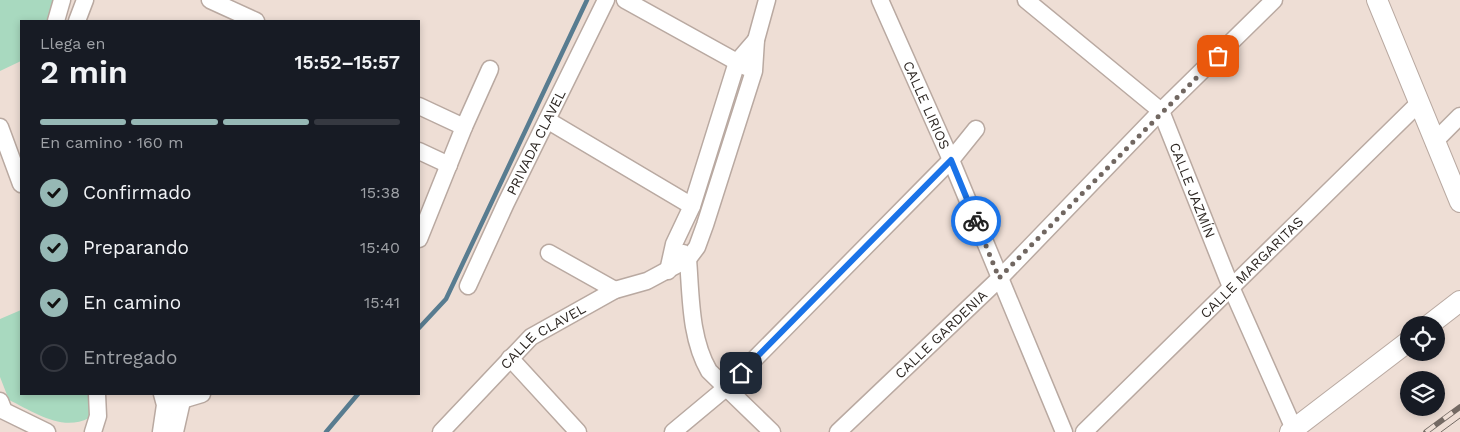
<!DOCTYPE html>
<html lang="es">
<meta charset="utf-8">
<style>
:root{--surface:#171b24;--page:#242831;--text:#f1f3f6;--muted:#9ea1a6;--line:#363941;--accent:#96b8b5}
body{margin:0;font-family:"Work Sans",sans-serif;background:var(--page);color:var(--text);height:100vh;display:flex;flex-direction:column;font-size:19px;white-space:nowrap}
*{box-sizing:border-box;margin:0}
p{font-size:16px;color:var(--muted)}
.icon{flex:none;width:28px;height:28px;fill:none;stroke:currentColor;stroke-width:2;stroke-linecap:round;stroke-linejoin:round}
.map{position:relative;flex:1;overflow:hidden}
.sheet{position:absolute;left:20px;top:20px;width:400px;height:375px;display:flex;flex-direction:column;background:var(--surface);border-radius:0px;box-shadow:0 2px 8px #0003}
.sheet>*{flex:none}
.buttons{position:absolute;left:1400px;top:316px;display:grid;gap:10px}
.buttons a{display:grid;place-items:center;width:45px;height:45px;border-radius:50%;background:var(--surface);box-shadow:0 2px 8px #0003;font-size:25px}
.pin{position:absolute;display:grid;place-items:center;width:42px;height:42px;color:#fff;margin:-21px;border-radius:10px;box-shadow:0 2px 8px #0006}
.courier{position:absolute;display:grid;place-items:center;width:50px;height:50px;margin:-25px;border:4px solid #1a73e8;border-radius:50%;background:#fff;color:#222;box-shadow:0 1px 6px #0007}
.headline em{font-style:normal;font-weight:600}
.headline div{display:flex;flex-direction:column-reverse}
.headline{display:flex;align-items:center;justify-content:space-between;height:85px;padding:0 20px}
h1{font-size:32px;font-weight:600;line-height:38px}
.bar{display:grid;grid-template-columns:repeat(4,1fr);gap:8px 5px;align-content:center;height:60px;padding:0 20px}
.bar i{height:6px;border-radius:4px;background:var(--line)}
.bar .selected{background:var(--accent)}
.bar p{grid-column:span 4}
ol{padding:0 20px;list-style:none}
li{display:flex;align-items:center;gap:15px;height:55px}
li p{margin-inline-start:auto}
li .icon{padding:5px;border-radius:50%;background:var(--accent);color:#111;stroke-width:4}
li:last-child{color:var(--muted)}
li i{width:28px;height:28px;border:2px solid var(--line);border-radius:50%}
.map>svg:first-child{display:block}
.green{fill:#a8d9bf}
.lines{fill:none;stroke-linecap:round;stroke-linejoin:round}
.stream{stroke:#587c90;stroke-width:4.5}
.minor-casing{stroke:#b9a9a1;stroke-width:19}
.tertiary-casing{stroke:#b9a9a1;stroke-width:22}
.minor{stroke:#fff;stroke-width:16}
.tertiary{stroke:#fff;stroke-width:20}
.tram{stroke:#736963;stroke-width:1}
.rail-casing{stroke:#736963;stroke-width:5.5}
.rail{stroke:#eeded5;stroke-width:4;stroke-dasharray:11;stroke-linecap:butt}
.done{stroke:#716761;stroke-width:5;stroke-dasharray:0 9}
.route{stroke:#1a73e8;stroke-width:6}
.labels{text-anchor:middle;stroke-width:4.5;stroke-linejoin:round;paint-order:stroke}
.street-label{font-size:14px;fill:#2d2723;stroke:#eeded5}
</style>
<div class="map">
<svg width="1460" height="432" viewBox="0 0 1460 432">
<rect width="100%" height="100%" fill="#eeded5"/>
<g class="green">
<path d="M 0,0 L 55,0 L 49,21 L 21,21 L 21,61 L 0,71 Z"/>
<path d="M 21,310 L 21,394 L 90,394 L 89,418 C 62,432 34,412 9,400 L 0,377 L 0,319 Z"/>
</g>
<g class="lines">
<g class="stream">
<path d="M 419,328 L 446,299 L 587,0"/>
<path d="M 326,432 L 358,394"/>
</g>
<defs>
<g id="minor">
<path d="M 210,0 L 256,21"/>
<path d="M 625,0 L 746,67"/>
<path id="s1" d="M 880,0 L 951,160 L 1064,432"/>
<path id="s2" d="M 1026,0 L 1161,111 L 1231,287 L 1294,429"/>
<path d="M 56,21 L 62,0"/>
<path d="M 77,21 L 85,0"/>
<path d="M 419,106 L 464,127"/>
<path d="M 547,120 L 692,206"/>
<path d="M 0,127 L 21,184"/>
<path d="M 1434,142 L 1460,116"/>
<path d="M 419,151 L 449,165"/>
<path d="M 419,239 L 464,127 L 490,69"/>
<path d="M 549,253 L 615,290"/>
<path d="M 683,253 L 688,259 C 691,297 690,338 709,371 L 772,432"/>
<path d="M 668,271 L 674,244 L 692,206 L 737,62 L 756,40"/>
<path id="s3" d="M 468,286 L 506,203 L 606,0"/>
<path d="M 510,358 L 578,432"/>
<path d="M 0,401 L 4,411 L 47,432"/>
<path d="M 172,403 L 202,394"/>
<path d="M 93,432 L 98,416 L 97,394"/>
<path d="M 161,432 L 165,405 L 162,394"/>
<path d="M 175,432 L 182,401 L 180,394"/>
<path id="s4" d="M 441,432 L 531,337 L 615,290 L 647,281 L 688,259 L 697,247 L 705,225 L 754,71 L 756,40 L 767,0"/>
<path d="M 673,432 L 727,387 L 951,160 L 976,129"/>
<path id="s5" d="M 838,432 L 999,279 L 1161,111 L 1274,0"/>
<path id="s6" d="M 1084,432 L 1419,103"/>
</g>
<g id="tertiary">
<path d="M 1377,0 L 1460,202"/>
<path d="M 1429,325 L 1460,301"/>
<path d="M 1290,432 L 1409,341"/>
</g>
</defs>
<use href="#minor" class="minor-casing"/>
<use href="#tertiary" class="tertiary-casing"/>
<use href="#minor" class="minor"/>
<use href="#tertiary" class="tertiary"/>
<path class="tram" d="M 1441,432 L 1460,418"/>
<defs>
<path id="rail" d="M 1426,432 L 1460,407"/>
</defs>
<use href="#rail" class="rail-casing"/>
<use href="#rail" class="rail"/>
</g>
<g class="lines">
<path class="done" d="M 976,221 L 999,278 L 1218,56"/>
<path class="route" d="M 741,373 L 951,160 L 976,221"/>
</g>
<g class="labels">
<g class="street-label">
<text dy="5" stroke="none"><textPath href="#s1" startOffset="115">CALLE LIRIOS</textPath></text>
<text dy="5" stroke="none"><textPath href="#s3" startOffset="159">PRIVADA CLAVEL</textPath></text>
<text dy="5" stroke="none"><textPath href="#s2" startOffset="260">CALLE JAZMÍN</textPath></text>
<text dy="5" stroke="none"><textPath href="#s6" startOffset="235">CALLE MARGARITAS</textPath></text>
<text dy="5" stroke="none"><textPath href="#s5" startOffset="142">CALLE GARDENIA</textPath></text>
<text dy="5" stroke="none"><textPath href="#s4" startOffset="141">CALLE CLAVEL</textPath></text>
</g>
</g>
</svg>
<div class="buttons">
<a><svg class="icon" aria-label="locate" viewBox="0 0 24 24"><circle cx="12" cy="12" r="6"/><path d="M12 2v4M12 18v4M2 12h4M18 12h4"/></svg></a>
<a><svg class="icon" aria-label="layers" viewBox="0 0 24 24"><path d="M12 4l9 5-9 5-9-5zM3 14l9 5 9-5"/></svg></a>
</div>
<div class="pin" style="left:1218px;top:56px;background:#ea580c"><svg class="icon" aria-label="bag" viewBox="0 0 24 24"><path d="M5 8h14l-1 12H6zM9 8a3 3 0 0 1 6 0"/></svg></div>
<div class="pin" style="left:741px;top:373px;background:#1f2937"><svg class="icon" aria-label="home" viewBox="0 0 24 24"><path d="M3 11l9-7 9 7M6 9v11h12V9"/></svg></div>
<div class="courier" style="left:976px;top:221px"><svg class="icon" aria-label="bike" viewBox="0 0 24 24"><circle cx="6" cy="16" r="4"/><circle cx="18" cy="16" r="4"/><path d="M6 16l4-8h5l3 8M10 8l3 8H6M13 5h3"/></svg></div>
<section class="sheet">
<div class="headline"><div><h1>2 min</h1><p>Llega en</p></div><em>15:52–15:57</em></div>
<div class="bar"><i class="selected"></i><i class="selected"></i><i class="selected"></i><i></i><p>En camino · 160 m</p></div>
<ol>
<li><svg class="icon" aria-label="check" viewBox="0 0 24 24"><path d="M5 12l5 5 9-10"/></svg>Confirmado<p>15:38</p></li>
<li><svg class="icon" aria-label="check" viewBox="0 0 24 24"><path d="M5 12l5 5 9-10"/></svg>Preparando<p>15:40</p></li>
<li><svg class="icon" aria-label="check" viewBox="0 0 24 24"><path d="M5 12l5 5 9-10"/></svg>En camino<p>15:41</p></li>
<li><i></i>Entregado</li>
</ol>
</section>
</div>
